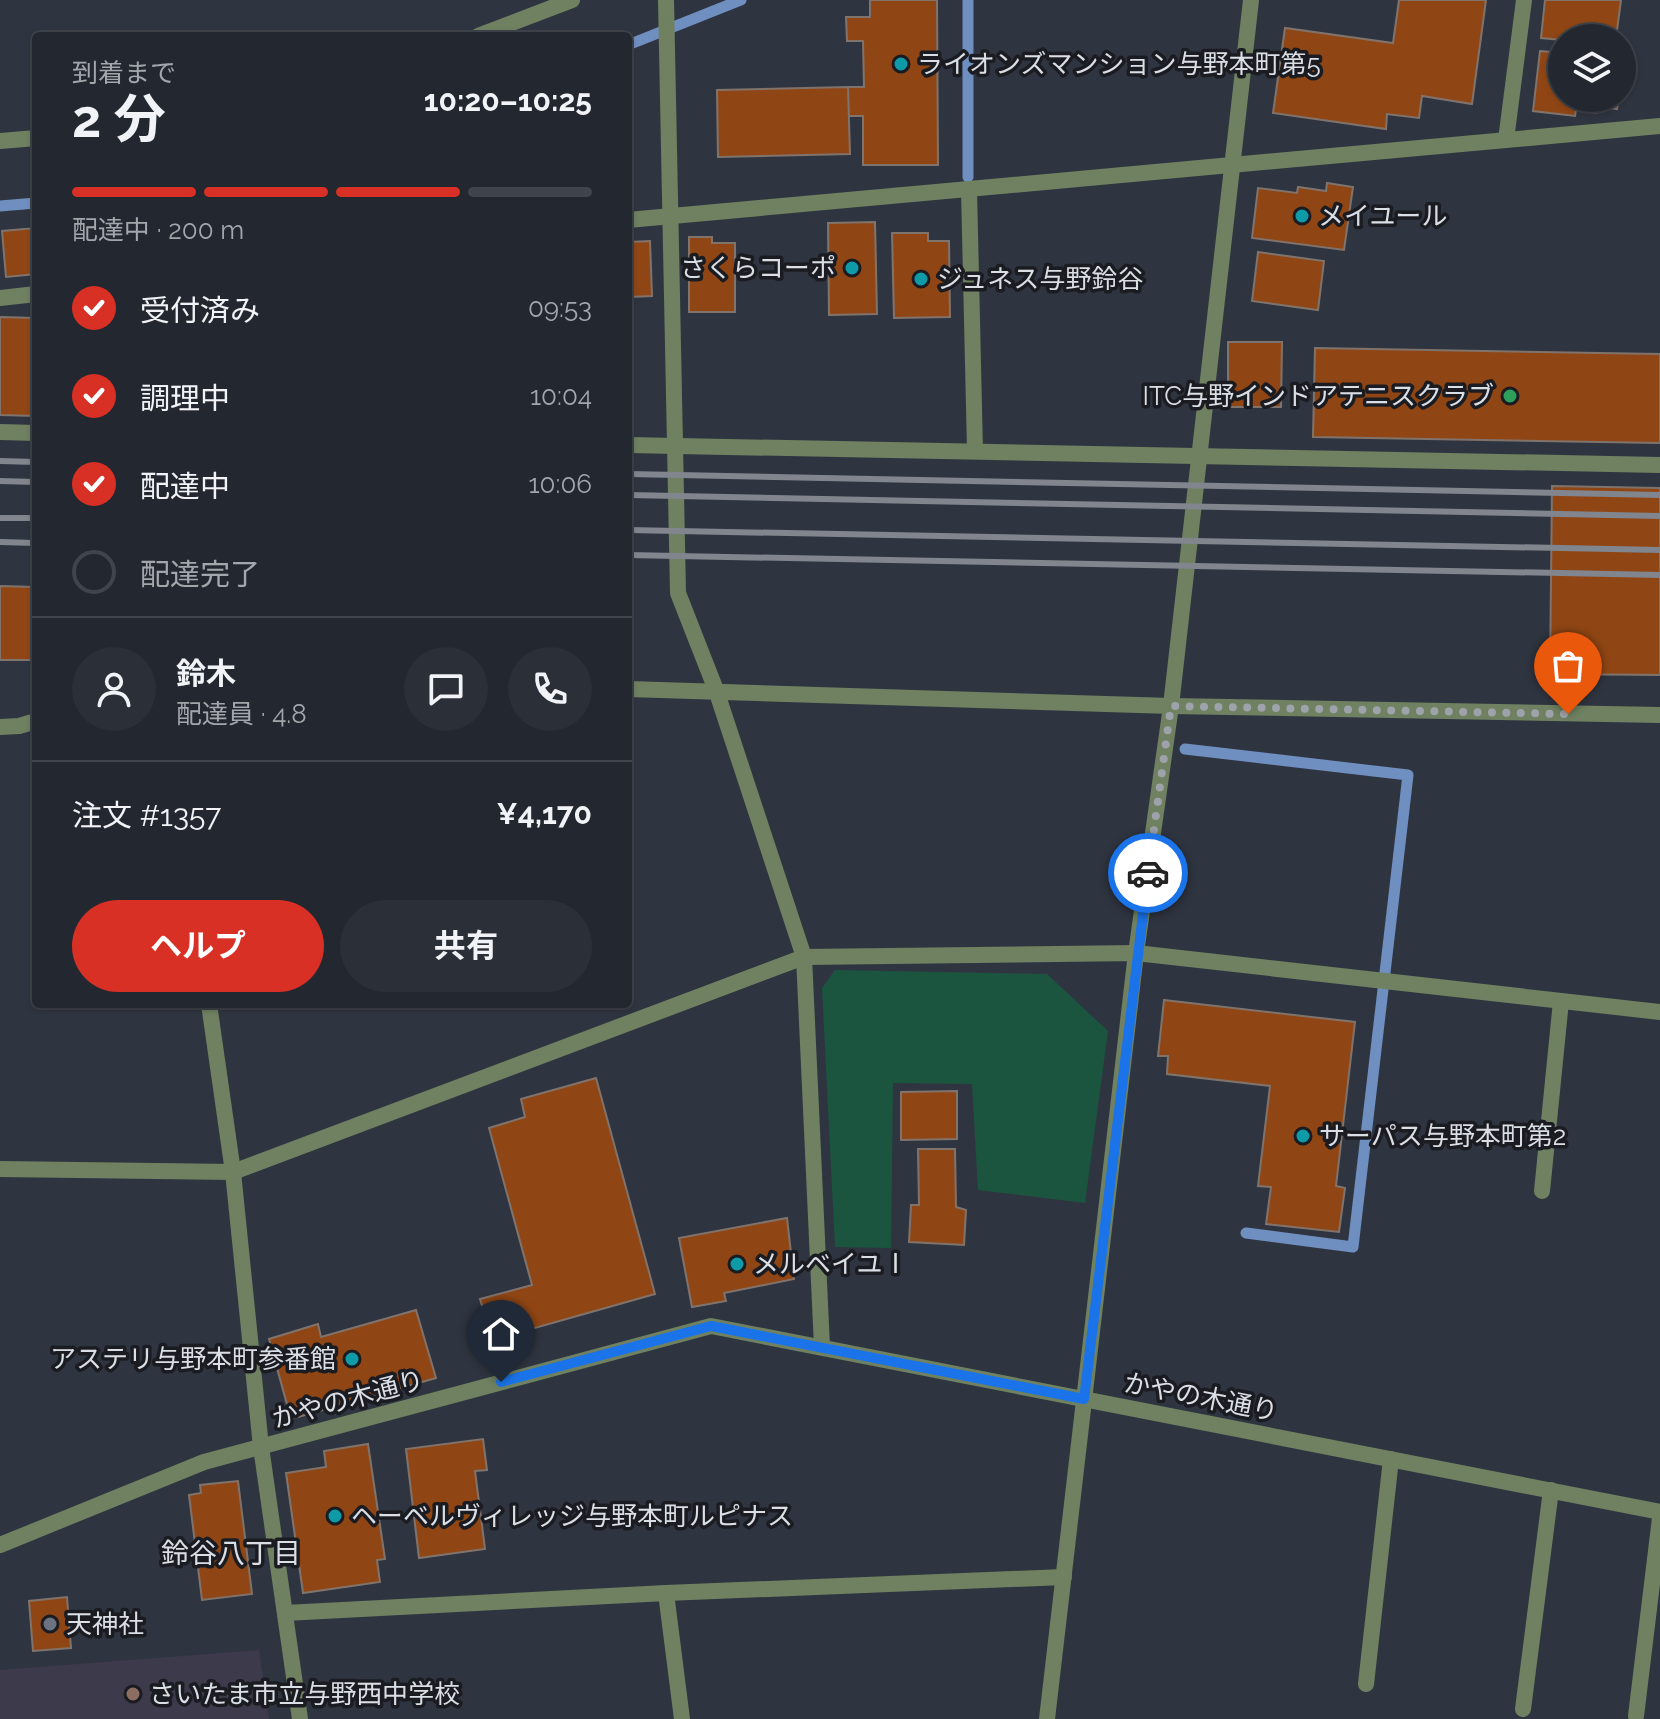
<!DOCTYPE html>
<html lang="ja">
<meta charset="utf-8">
<style>
:root{--surface:#232830;--page:#2b3038;--text:#f1f3f6;--muted:#a3a6ab;--line:#40444c;--accent:#d93025}
body{margin:0;font-family:Raleway,"Noto Sans JP",sans-serif;background:var(--page);color:var(--text);height:100vh;display:flex;flex-direction:column;font-size:30px;white-space:nowrap}
*{box-sizing:border-box;margin:0}
p{font-size:26px;color:var(--muted)}
.icon{flex:none;width:44px;height:44px;fill:none;stroke:currentColor;stroke-width:2;stroke-linecap:round;stroke-linejoin:round}
.map{position:relative;flex:1;overflow:hidden}
.sheet{position:absolute;left:32px;top:32px;width:600px;height:976px;display:flex;flex-direction:column;background:var(--surface);border-radius:8px;box-shadow:0 2px 6px #0004,0 0 0 2px var(--line)}
.sheet>*{flex:none}
.controls{position:absolute;left:1548px;top:24px;display:grid;gap:16px}
.controls a{display:grid;place-items:center;width:88px;height:88px;border-radius:50%;background:var(--surface);box-shadow:0 2px 6px #0004,0 0 0 2px var(--line);font-size:40px}
.pin{position:absolute;display:grid;place-items:center;width:68px;height:68px;color:#fff;margin:-82px -34px;border-radius:50% 50% 50% 0;rotate:-45deg;box-shadow:0 0 8px #0007}
.pin .icon{rotate:45deg}
.courier{position:absolute;display:grid;place-items:center;width:80px;height:80px;margin:-40px;border:6px solid #1a73e8;border-radius:50%;background:#fff;color:#222;box-shadow:0 2px 10px #0007}
.head em{font-style:normal;font-weight:700}
.head div{display:flex;flex-direction:column-reverse}
.head{display:flex;align-items:center;justify-content:space-between;height:136px;padding:0 40px}
h1{font-size:52px;font-weight:700;line-height:60px}
.bar{display:grid;grid-template-columns:repeat(4,1fr);gap:12px 8px;align-content:center;height:96px;padding:0 40px}
.bar i{height:10px;border-radius:6px;background:var(--line)}
.bar .active{background:var(--accent)}
.bar p{grid-column:span 4}
.line{display:flex;align-items:center;gap:20px;padding:0 40px;border-top:2px solid var(--line)}
.line div{flex:1}
.round{display:grid;place-items:center;flex:none;width:84px;height:84px;border-radius:42px;background:var(--page)}
ol{padding:0 40px;list-style:none}
li{display:flex;align-items:center;gap:24px;height:88px}
li p{margin-inline-start:auto}
li .icon{padding:8px;border-radius:50%;background:var(--accent);color:#fff;stroke-width:4}
li:last-child{color:var(--muted)}
li i{width:44px;height:44px;border:4px solid var(--line);border-radius:50%}
.cta{display:flex;gap:16px;margin-top:auto;padding:16px 40px}
.cta a{flex:1;height:92px;border-radius:48px;background:var(--accent);color:#fff;font-size:32px;font-weight:700;line-height:92px;text-align:center}
.cta a+a{background:var(--page);color:var(--text)}
.map>svg:first-child{display:block}
.education{fill:#3d3a4b}
.green{fill:#1b553f}
.lines{fill:none;stroke-linecap:round;stroke-linejoin:round}
.stream{stroke:#708fc1;stroke-width:11}
.building{fill:#904614;stroke:#80736c;stroke-width:2}
.service{stroke:#6f8161;stroke-width:16}
.minor{stroke:#6f8161;stroke-width:16}
.tertiary{stroke:#6f8161;stroke-width:16}
.rail{stroke:#80858e;stroke-width:6}
.done{stroke:#9ea3ab;stroke-width:8;stroke-dasharray:0 14.4}
.route{stroke:#1a73e8;stroke-width:10}
.culture-dot{fill:#0f9aa8;stroke:#1a1c21;stroke-width:3}
.leisure-dot{fill:#2e9e5b;stroke:#1a1c21;stroke-width:3}
.worship-dot{fill:#6b7280;stroke:#1a1c21;stroke-width:3}
.education-dot{fill:#8d6e63;stroke:#1a1c21;stroke-width:3}
.labels{text-anchor:middle;stroke-width:7;stroke-linejoin:round;paint-order:stroke}
.poi-label{font-size:26px;fill:#dadee5;stroke:#1a1c21;text-anchor:start}
.street-label{font-size:26px;fill:#dadee5;stroke:#1a1c21}
.neighbourhood-label{font-size:28px;fill:#dadee5;stroke:#1a1c21}
</style>
<div class="map">
<svg width="1660" height="1719" viewBox="0 0 1660 1719">
<rect width="100%" height="100%" fill="#2f3540"/>
<path class="education" d="M 259,1650 L 269,1719 L 0,1719 L 0,1670 Z"/>
<path class="green" d="M 835,970 L 1047,974 L 1108,1031 L 1085,1203 L 978,1190 L 972,1084 L 893,1083 L 891,1248 L 835,1247 L 822,988 Z"/>
<g class="lines">
<g class="stream">
<path d="M 968,0 L 968,177"/>
<path d="M 628,45 L 741,0"/>
<path d="M 0,206 L 36,203"/>
<path d="M 1185,749 L 1408,775 L 1353,1247 L 1246,1233"/>
</g>
</g>
<g class="building">
<path d="M 870,0 L 937,0 L 938,165 L 863,165 L 863,116 L 848,116 L 848,87 L 864,87 L 863,41 L 847,41 L 846,17 L 870,17 Z"/>
<path d="M 1399,0 L 1486,0 L 1472,104 L 1422,96 L 1419,118 L 1387,114 L 1386,129 L 1273,113 L 1285,28 L 1393,43 Z"/>
<path d="M 1545,0 L 1621,0 L 1616,38 L 1562,40 L 1541,38 Z"/>
<path d="M 1540,51 L 1562,53 L 1562,98 L 1619,98 L 1617,109 L 1596,106 L 1596,113 L 1576,110 L 1575,116 L 1533,111 Z"/>
<path d="M 848,87 L 850,154 L 718,157 L 717,90 Z"/>
<path d="M 1327,183 L 1353,187 L 1344,250 L 1252,238 L 1258,188 L 1297,193 L 1298,187 L 1326,191 Z"/>
<path d="M 875,222 L 877,314 L 829,315 L 828,223 Z"/>
<path d="M 36,228 L 36,274 L 6,277 L 2,231 Z"/>
<path d="M 892,233 L 928,233 L 928,241 L 949,241 L 950,317 L 894,318 Z"/>
<path d="M 689,237 L 712,237 L 712,243 L 735,243 L 735,312 L 689,312 Z"/>
<path d="M 650,241 L 652,296 L 628,297 L 628,242 Z"/>
<path d="M 1258,252 L 1324,261 L 1318,310 L 1252,301 Z"/>
<path d="M 0,317 L 36,318 L 36,416 L 0,415 Z"/>
<path d="M 1228,342 L 1282,342 L 1281,407 L 1228,407 Z"/>
<path d="M 1315,348 L 1660,354 L 1660,443 L 1313,437 Z"/>
<path d="M 1552,486 L 1660,488 L 1660,675 L 1550,674 Z"/>
<path d="M 0,586 L 36,587 L 36,660 L 0,660 Z"/>
<path d="M 1164,1000 L 1355,1022 L 1336,1186 L 1345,1188 L 1339,1232 L 1266,1224 L 1271,1187 L 1258,1186 L 1270,1086 L 1167,1074 L 1168,1056 L 1158,1056 Z"/>
<path d="M 596,1078 L 655,1294 L 492,1340 L 480,1299 L 532,1285 L 489,1128 L 525,1117 L 521,1099 Z"/>
<path d="M 957,1091 L 957,1139 L 901,1140 L 901,1092 Z"/>
<path d="M 918,1149 L 955,1149 L 956,1207 L 966,1210 L 964,1245 L 909,1242 L 911,1205 L 919,1205 Z"/>
<path d="M 787,1218 L 794,1279 L 724,1293 L 726,1301 L 692,1307 L 679,1238 Z"/>
<path d="M 416,1310 L 436,1378 L 291,1419 L 269,1339 L 318,1324 L 321,1337 Z"/>
<path d="M 483,1439 L 487,1470 L 475,1471 L 485,1549 L 419,1558 L 406,1449 Z"/>
<path d="M 368,1444 L 385,1559 L 377,1560 L 380,1582 L 303,1593 L 286,1473 L 326,1467 L 324,1451 Z"/>
<path d="M 238,1481 L 252,1594 L 202,1600 L 189,1495 L 201,1493 L 200,1485 Z"/>
<path d="M 67,1597 L 71,1648 L 33,1651 L 29,1601 Z"/>
</g>
<g class="lines">
<g class="service">
<path d="M 1506,140 L 1524,0"/>
<path d="M 969,189 L 975,451"/>
<path d="M 804,957 L 822,1347"/>
<path d="M 1542,1191 L 1561,1001"/>
<path d="M 666,1593 L 682,1719"/>
<path d="M 1366,1684 L 1391,1459"/>
<path d="M 1523,1709 L 1551,1490"/>
<path d="M 1636,1716 L 1660,1518"/>
</g>
<g class="minor">
<path d="M 666,0 L 678,593 L 716,690 L 804,957"/>
<path d="M 478,36 L 572,0"/>
<path d="M 0,141 L 36,138"/>
<path d="M 628,220 L 1660,126"/>
<path d="M 0,298 L 36,294"/>
<path d="M 0,432 L 36,433"/>
<path d="M 628,445 L 1660,465"/>
<path d="M 209,1004 L 233,1172 L 261,1447 L 300,1719"/>
<path d="M 0,1169 L 233,1172 L 804,957 L 1136,953 L 1660,1012"/>
<path d="M 0,1545 L 204,1462 L 711,1326 L 1660,1512"/>
<path d="M 285,1613 L 666,1593 L 1064,1577"/>
<path d="M 1047,1719 L 1136,953 L 1171,706 L 1251,0"/>
</g>
<g class="tertiary">
<path d="M 628,689 L 1171,706 L 1660,715"/>
<path d="M 0,727 L 19,726 L 36,721"/>
</g>
<g class="rail">
<path d="M 0,461 L 36,462"/>
<path d="M 628,474 L 1660,495"/>
<path d="M 0,481 L 36,482"/>
<path d="M 628,495 L 1660,516"/>
<path d="M 0,518 L 36,518"/>
<path d="M 628,530 L 1660,550"/>
<path d="M 0,542 L 36,543"/>
<path d="M 628,555 L 1660,575"/>
</g>
</g>
<g class="lines">
<path class="done" d="M 1148,873 L 1171,706 L 1568,714"/>
<path class="route" d="M 501,1382 L 711,1326 L 1084,1399 L 1148,873"/>
</g>
<g class="culture-dot">
<circle cx="901" cy="64" r="8"/>
<circle cx="1302" cy="216" r="8"/>
<circle cx="852" cy="268" r="8"/>
<circle cx="921" cy="279" r="8"/>
<circle cx="1303" cy="1136" r="8"/>
<circle cx="737" cy="1264" r="8"/>
<circle cx="352" cy="1359" r="8"/>
<circle cx="335" cy="1516" r="8"/>
</g>
<circle class="leisure-dot" cx="1510" cy="396" r="8"/>
<circle class="worship-dot" cx="50" cy="1624" r="8"/>
<circle class="education-dot" cx="133" cy="1694" r="8"/>
<g class="labels">
<g class="poi-label">
<text x="917" y="73">ライオンズマンション与野本町第5</text>
<text x="1318" y="225">メイユール</text>
<text x="836" y="277" text-anchor="end">さくらコーポ</text>
<text x="937" y="288">ジュネス与野鈴谷</text>
<text x="1494" y="405" text-anchor="end">ITC与野インドアテニスクラブ</text>
<text x="1319" y="1145">サーパス与野本町第2</text>
<text x="753" y="1273">メルベイユⅠ</text>
<text x="336" y="1368" text-anchor="end">アステリ与野本町参番館</text>
<text x="351" y="1525">ヘーベルヴィレッジ与野本町ルピナス</text>
<text x="66" y="1633">天神社</text>
<text x="149" y="1703">さいたま市立与野西中学校</text>
</g>
<g class="street-label">
<text transform="translate(1201 1397) rotate(11)" y="9">かやの木通り</text>
<text transform="translate(348 1399) rotate(-15)" y="9">かやの木通り</text>
</g>
<g class="neighbourhood-label">
<text x="231" y="1563">鈴谷八丁目</text>
</g>
</g>
</svg>
<div class="controls">
<a><svg class="icon" aria-label="layers" viewBox="0 0 24 24"><path d="M12 4l9 5-9 5-9-5zM3 14l9 5 9-5"/></svg></a>
</div>
<div class="pin" style="left:1568px;top:714px;background:#ea580c"><svg class="icon" aria-label="bag" viewBox="0 0 24 24"><path d="M5 8h14l-1 12H6zM9 8a3 3 0 0 1 6 0"/></svg></div>
<div class="pin" style="left:501px;top:1382px;background:#1f2937"><svg class="icon" aria-label="home" viewBox="0 0 24 24"><path d="M3 11l9-7 9 7M6 9v11h12V9"/></svg></div>
<div class="courier" style="left:1148px;top:873px"><svg class="icon" aria-label="car" viewBox="0 0 24 24"><path d="M5 17H2v-5l4-1 3-4h7l3 4 3 1v5h-3M9 17h6M6 11h13"/><circle cx="7" cy="17" r="2"/><circle cx="17" cy="17" r="2"/></svg></div>
<section class="sheet">
<div class="head"><div><h1>2 分</h1><p>到着まで</p></div><em>10:20–10:25</em></div>
<div class="bar"><i class="active"></i><i class="active"></i><i class="active"></i><i></i><p>配達中 · 200 m</p></div>
<ol>
<li><svg class="icon" aria-label="check" viewBox="0 0 24 24"><path d="M5 12l5 5 9-10"/></svg>受付済み<p>09:53</p></li>
<li><svg class="icon" aria-label="check" viewBox="0 0 24 24"><path d="M5 12l5 5 9-10"/></svg>調理中<p>10:04</p></li>
<li><svg class="icon" aria-label="check" viewBox="0 0 24 24"><path d="M5 12l5 5 9-10"/></svg>配達中<p>10:06</p></li>
<li><i></i>配達完了</li>
</ol>
<div class="line" style="height:144px"><a class="round"><svg class="icon" aria-label="person" viewBox="0 0 24 24"><circle cx="12" cy="8" r="4"/><path d="M4 21q1-7 8-7t8 7"/></svg></a><div><b>鈴木</b><p>配達員 · 4.8</p></div><a class="round"><svg class="icon" aria-label="chat" viewBox="0 0 24 24"><path d="M4 5h16v11H9l-5 4z"/></svg></a><a class="round"><svg class="icon" aria-label="phone" viewBox="0 0 24 24"><path d="M5 4h4l2 5-3 2q2 4 5 5l2-3 5 2v4C11 20 4 13 5 4z"/></svg></a></div>
<div class="line" style="height:104px"><div>注文 #1357</div><b>¥4,170</b></div>
<div class="cta"><a>ヘルプ</a><a>共有</a></div>
</section>
</div>
